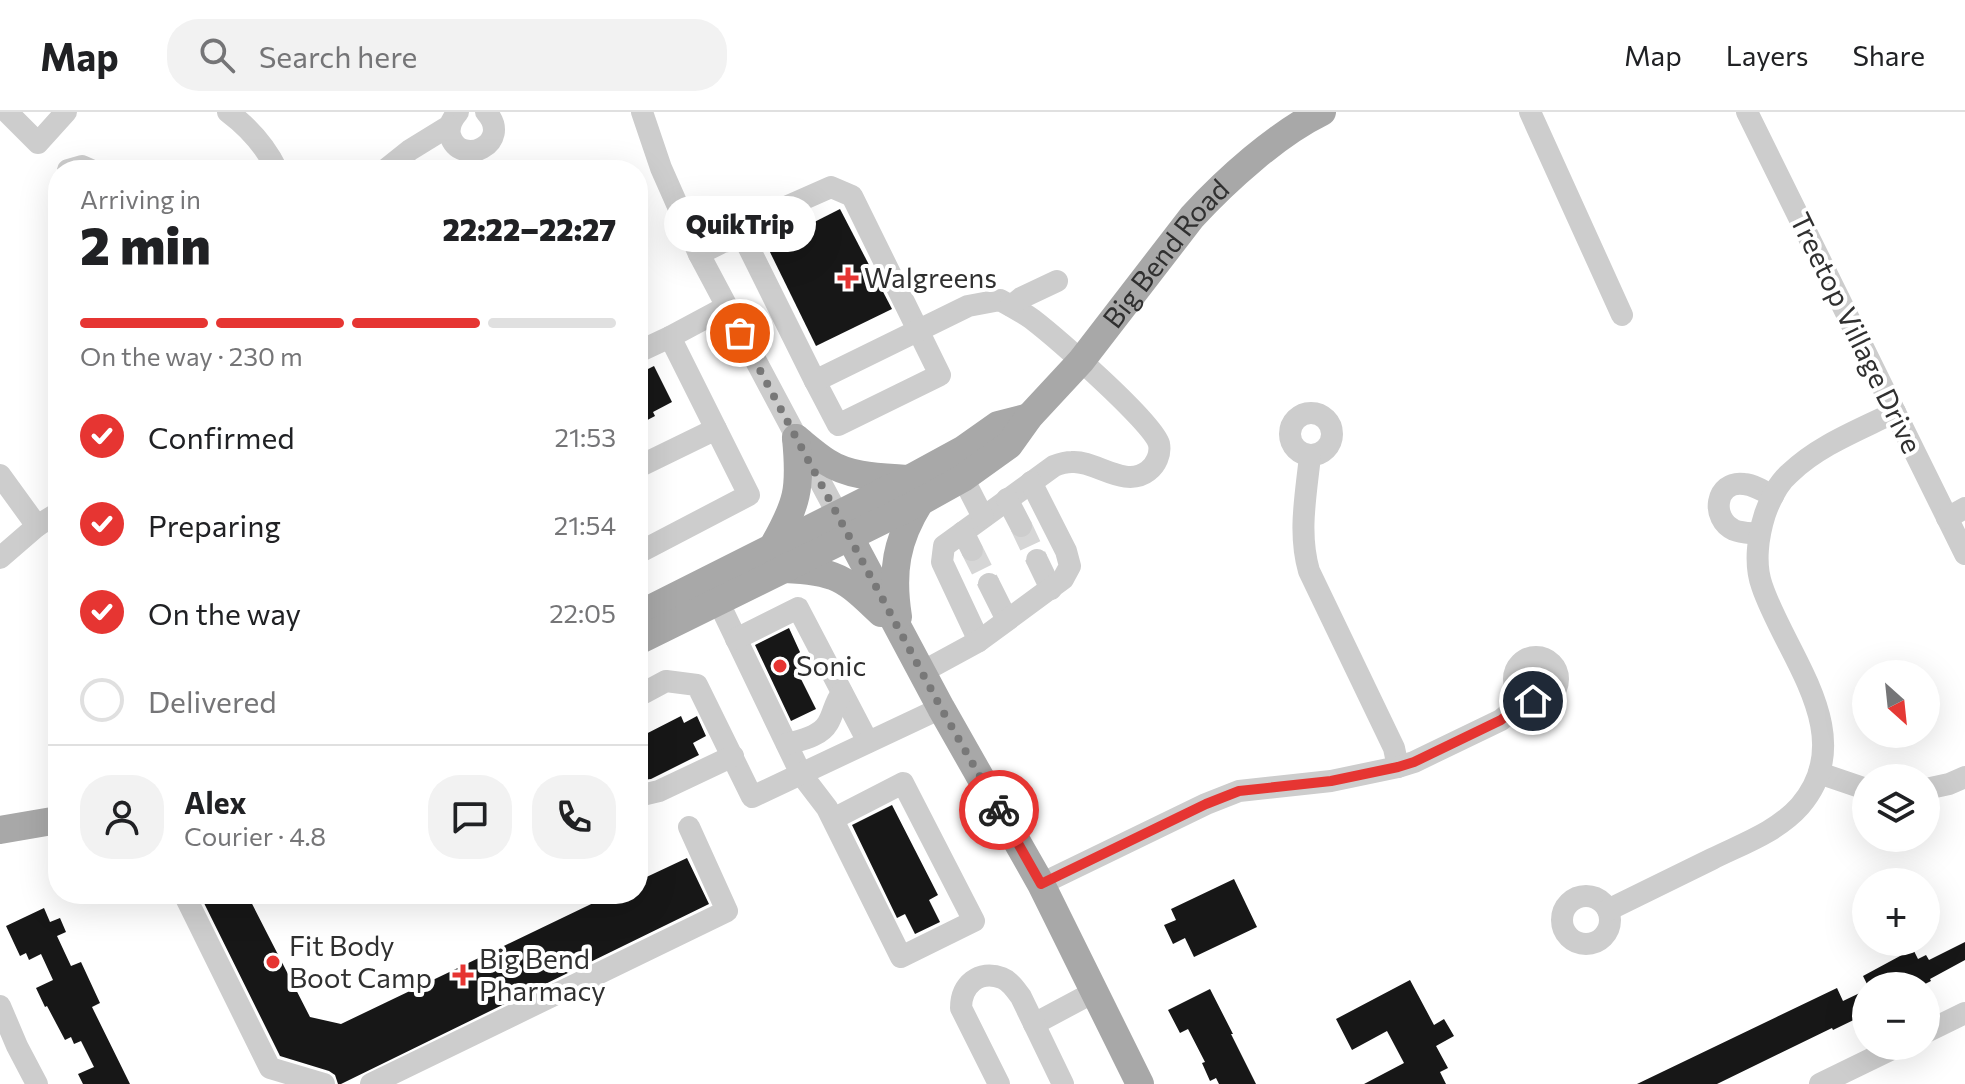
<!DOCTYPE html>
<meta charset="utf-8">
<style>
:root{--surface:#fff;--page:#f2f2f2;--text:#202124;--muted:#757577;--line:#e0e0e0;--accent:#e63532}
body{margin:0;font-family:Commissioner,sans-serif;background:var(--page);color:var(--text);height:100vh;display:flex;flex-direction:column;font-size:30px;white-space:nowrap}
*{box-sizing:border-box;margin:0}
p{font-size:26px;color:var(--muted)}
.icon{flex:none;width:44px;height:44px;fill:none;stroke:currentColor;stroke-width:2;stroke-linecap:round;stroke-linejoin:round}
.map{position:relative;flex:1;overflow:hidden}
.side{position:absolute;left:48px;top:48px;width:600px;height:744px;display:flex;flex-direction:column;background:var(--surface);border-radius:32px;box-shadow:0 8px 32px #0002}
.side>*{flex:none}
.needle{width:52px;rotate:153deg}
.tools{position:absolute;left:1852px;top:548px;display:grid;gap:16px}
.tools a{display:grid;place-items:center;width:88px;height:88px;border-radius:50%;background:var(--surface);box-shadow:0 8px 32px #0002;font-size:40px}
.pin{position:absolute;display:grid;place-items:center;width:68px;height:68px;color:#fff;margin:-34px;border:4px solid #fff;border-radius:50%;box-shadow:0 2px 8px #0007}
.courier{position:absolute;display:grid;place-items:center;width:80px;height:80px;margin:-40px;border:6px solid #e63532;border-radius:50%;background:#fff;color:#222;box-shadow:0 2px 10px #0007}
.bubble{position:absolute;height:56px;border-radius:28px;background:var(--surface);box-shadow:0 8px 32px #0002;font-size:26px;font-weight:800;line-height:56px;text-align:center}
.head em{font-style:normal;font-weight:800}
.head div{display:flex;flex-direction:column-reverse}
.head{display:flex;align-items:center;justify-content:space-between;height:136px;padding:0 32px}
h1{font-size:52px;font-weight:800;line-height:60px}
.bar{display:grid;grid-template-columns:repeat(4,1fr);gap:12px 8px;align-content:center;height:96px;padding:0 32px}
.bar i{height:10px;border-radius:6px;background:var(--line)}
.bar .selected{background:var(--accent)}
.bar p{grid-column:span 4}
.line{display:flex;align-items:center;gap:20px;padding:0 32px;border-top:2px solid var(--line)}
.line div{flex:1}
.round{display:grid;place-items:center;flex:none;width:84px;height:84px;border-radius:32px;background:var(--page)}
ol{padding:0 32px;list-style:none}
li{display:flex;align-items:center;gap:24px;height:88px}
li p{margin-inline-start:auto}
li .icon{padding:8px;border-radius:50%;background:var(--accent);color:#fff;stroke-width:4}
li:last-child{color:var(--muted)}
li i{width:44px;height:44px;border:4px solid var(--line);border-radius:50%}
header{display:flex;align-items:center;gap:48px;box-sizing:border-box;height:112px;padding:0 40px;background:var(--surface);border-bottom:2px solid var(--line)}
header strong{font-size:38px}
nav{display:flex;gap:44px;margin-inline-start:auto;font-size:28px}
.search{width:560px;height:72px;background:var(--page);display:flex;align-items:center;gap:20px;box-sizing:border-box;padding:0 28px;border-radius:32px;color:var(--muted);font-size:30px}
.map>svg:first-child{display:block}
.building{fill:#171717}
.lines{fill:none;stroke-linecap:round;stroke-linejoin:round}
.minor-tunnel{stroke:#d6d6d6;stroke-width:22;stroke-dasharray:22 11;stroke-linecap:butt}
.minor{stroke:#cdcdcd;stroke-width:22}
.major{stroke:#a8a8a8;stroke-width:28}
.done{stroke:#787878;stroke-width:8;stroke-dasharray:0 14.4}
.route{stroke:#e63532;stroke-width:10}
.poi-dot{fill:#e63532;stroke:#fff;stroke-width:3}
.labels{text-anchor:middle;stroke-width:8;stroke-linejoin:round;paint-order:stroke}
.street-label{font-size:28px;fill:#303030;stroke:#fff}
.poi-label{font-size:28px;fill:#303030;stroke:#fff;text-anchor:start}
</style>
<header>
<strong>Map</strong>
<div class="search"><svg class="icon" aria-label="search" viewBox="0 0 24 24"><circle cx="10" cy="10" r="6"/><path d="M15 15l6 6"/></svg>Search here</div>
<nav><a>Map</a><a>Layers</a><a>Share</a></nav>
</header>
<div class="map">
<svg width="1965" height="972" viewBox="0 0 1965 972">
<rect width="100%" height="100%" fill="#fff"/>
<g class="building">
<path d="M 840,97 L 892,197 L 816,234 L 767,134 Z"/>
<path d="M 654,254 L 672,290 L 653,300 L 655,304 L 638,313 L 638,262 Z"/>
<path d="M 789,516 L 800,540 L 797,546 L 805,563 L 800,565 L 816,597 L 791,609 L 755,533 Z"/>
<path d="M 681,604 L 684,611 L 697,604 L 706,624 L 693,631 L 699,643 L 651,667 L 643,668 L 638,659 L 638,626 Z"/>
<path d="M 892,693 L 938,783 L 929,788 L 940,810 L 915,822 L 905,802 L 897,806 L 852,713 Z"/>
<path d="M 687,746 L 709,792 L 341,972 L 338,972 L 335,963 L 329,959 L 280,944 L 200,783 L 247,782 L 310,905 L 341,912 L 612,782 L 638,782 L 638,769 Z"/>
<path d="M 1234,767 L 1257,815 L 1194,845 L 1185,826 L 1173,832 L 1164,813 L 1176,808 L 1171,797 Z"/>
<path d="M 44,796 L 50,810 L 60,806 L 66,820 L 57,824 L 71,854 L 81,850 L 100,891 L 92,895 L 130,972 L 83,972 L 78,962 L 94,955 L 81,929 L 74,932 L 71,925 L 65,928 L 47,894 L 45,895 L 36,876 L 53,868 L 41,842 L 29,848 L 26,841 L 20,844 L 6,814 Z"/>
<path d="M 1965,830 L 1965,848 L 1930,867 L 1931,869 L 1921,874 L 1868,874 L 1863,864 L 1913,837 L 1918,847 L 1926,843 L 1929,848 Z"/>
<path d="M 1410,868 L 1434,913 L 1444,907 L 1454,924 L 1436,934 L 1448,956 L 1440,960 L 1446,972 L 1364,972 L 1404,951 L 1387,919 L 1352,938 L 1336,907 Z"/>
<path d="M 1837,876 L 1843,889 L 1866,878 L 1866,902 L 1833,918 L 1832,916 L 1717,972 L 1637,972 Z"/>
<path d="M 1210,877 L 1233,922 L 1231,922 L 1256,972 L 1219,972 L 1216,966 L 1210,969 L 1202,951 L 1205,950 L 1188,917 L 1180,921 L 1168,898 Z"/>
</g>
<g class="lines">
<g class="minor-tunnel">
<path d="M 1021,414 L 1037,448"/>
<path d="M 972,438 L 989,472"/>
</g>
<g class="minor">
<path d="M 228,0 C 248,15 266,35 277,58"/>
<path d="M 458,0 C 452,7 448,14 450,23 C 460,57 514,31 486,0"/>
<path d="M 642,0 L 661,56 L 699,142 L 838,403"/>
<path d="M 1530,0 L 1622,203"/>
<path d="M 1747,0 L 1965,442"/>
<path d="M 8,1 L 38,31 L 66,0"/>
<path d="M 68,58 L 82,54 L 91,58"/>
<path d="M 385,58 L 410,38 L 449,14"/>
<path d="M 744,126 L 752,110 L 831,75 L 852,84 L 940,263 L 838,313 L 815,269"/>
<path d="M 699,142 L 723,130 L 744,126 L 815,269 L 968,194 L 1000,188 C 1011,194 1022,200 1032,207 C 1054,224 1153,310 1159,332 C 1161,342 1156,353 1148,359 C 1125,377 1095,348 1072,350 C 1066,350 1059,352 1054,354 L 944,434 L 942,450 L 979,529"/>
<path d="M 1011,194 L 1021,186 L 1057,169"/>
<path d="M 638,240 L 670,225"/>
<circle cx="1311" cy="322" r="21"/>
<path d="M 1310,344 C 1306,383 1298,421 1309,459 L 1394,636 L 1398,655"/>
<path d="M 638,355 L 716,317"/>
<path d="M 0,363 L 37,414"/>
<path d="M 963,366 L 983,405"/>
<path d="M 1007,387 L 1021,414"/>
<path d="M 1947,406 L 1965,396"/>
<path d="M 963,420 L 972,438"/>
<path d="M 1759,422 C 1752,421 1741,421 1734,418 C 1710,407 1715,368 1744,372 C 1754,373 1764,379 1773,384"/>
<path d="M 638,441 L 749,383 L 670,225 L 726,195"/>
<path d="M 0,446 L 37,414 L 58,401"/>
<path d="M 1037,448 L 1051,477"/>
<path d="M 989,472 L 1007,508"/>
<path d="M 718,489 L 801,662 L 827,696 L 901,845 L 974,809 L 903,671 L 833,707"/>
<path d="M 736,527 L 798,496 L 868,630"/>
<circle cx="1536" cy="567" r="22"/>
<path d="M 922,560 L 979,529 L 1063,467 L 1070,454 L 1066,439 L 1031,370"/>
<path d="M 638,584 L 666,569 L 697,573 L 752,685 L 941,596"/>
<path d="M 787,632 C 800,628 820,625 828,611 C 834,601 834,591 842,581"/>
<path d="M 1819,661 L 1866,677"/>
<path d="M 1926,677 L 1949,672 L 1965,665"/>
<path d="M 638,684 L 659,679 L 733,644"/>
<path d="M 1041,772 L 1206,692 L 1239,679 L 1331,669 L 1398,655 L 1414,650 L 1501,608 L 1526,587"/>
<path d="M 184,782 L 270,956 L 324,972"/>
<circle cx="1586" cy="808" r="24"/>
<path d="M 1608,798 C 1642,781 1677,764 1712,747 C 1742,732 1777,720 1800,694 C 1861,623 1785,543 1762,474 C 1754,452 1758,424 1765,402 C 1770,388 1778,371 1790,361 C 1819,333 1859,318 1895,300"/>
<path d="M 0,894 L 17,934 L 37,972"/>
<path d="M 1034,912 L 1094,880"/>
<path d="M 1926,920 L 1965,901"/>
<path d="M 371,972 L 727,799 L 689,715"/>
<path d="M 999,972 L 961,896 C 961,873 979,857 1002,866 C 1010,869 1016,878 1021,885 L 1063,972"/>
<path d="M 1820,972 L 1898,934"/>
</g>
<g class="major">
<path d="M 796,326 C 806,334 816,343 827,350 C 850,365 881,365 908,367"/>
<path d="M 838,403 L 941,596 L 1041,772 L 1140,972"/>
<path d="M 772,436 C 798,391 801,377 796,326"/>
<path d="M 785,457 C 836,459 845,466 881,501"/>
<path d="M 638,503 L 909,367 L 964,337 L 998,313 L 1029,305"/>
<path d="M 898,505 C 891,460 896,428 920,390"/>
<path id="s1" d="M 638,529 L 920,390 L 963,366 L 1009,333 L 1029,305 L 1081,249 L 1192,105 C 1226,68 1277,22 1322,0"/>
<path d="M 0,718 L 58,708"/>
</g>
</g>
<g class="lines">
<path class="done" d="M 740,221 L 941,596 L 999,698"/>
<path class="route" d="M 999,698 L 1041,772 L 1206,692 L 1239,679 L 1331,669 L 1398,655 L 1414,650 L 1501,608 L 1526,587 L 1533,589"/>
</g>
<g class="poi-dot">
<path d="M844 154h8v8h8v8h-8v8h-8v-8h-8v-8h8z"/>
<circle cx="780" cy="554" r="8"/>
<circle cx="273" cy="850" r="8"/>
<path d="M459 851h8v8h8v8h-8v8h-8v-8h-8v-8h8z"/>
</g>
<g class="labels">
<g class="street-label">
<text dy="10" stroke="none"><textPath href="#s1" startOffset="668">Big Bend Road</textPath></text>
<text transform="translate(1856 221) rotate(64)" y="10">Treetop Village Drive</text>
</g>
<g class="poi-label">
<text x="864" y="176">Walgreens</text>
<text x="796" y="564">Sonic</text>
<text x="289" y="844">Fit Body<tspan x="289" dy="32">Boot Camp</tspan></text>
<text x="479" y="857">Big Bend<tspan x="479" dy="32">Pharmacy</tspan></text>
</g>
</g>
</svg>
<div class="tools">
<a><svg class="needle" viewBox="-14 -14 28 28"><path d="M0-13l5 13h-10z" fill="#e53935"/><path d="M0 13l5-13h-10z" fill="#757577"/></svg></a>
<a><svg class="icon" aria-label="layers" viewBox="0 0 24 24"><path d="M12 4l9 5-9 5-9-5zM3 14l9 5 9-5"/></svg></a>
<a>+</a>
<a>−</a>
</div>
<div class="pin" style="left:740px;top:221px;background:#ea580c"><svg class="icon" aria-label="bag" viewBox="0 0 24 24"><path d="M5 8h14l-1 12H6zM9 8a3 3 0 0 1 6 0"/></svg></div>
<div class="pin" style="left:1533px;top:589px;background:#1f2937"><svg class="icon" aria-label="home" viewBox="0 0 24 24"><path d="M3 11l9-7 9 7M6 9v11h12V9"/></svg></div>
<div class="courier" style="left:999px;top:698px"><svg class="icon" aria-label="bike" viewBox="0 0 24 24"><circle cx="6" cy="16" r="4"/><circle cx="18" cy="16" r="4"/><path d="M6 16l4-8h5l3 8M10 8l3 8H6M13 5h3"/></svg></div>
<div class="bubble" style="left:664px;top:84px;width:152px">QuikTrip</div>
<section class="side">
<div class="head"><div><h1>2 min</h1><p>Arriving in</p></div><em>22:22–22:27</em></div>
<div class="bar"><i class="selected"></i><i class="selected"></i><i class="selected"></i><i></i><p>On the way · 230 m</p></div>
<ol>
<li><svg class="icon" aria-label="check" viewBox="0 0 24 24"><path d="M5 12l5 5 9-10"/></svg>Confirmed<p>21:53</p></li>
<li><svg class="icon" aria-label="check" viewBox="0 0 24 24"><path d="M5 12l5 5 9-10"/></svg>Preparing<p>21:54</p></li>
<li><svg class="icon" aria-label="check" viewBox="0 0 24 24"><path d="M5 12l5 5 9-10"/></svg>On the way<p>22:05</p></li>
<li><i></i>Delivered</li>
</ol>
<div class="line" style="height:144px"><a class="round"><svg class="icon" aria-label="person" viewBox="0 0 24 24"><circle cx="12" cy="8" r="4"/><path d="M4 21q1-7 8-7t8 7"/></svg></a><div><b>Alex</b><p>Courier · 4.8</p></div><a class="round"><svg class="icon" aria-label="chat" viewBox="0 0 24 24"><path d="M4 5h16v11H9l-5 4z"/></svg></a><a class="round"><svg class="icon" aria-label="phone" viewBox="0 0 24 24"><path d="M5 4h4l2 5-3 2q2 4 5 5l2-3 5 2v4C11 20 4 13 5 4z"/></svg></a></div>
</section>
</div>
